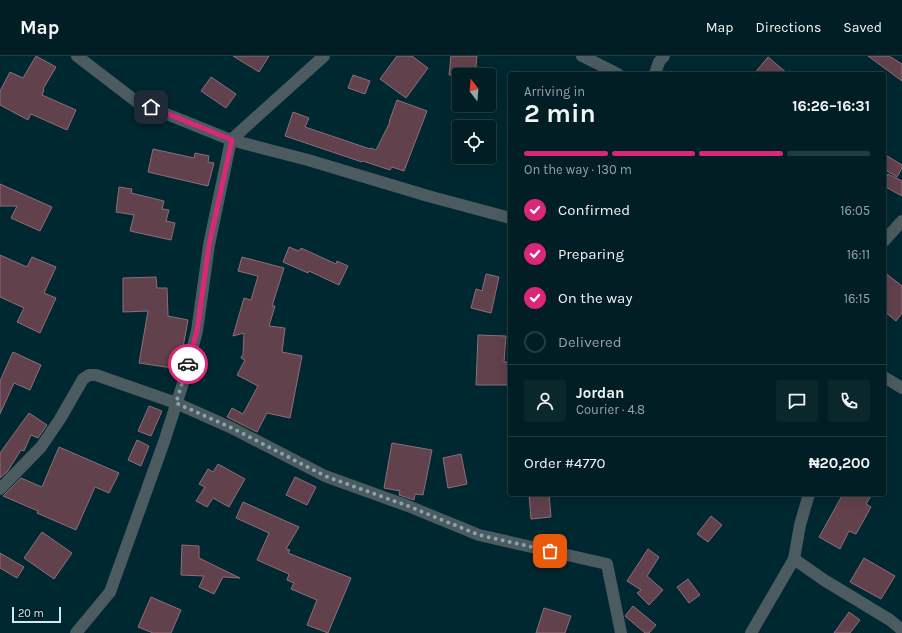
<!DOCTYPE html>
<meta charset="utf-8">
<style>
:root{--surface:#001e24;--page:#0a272c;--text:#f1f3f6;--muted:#95a2a6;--line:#223c41;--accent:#db2777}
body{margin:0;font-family:Karla,sans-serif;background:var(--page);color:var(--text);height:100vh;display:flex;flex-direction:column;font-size:15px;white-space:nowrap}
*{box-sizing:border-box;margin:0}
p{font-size:13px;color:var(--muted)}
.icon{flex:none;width:22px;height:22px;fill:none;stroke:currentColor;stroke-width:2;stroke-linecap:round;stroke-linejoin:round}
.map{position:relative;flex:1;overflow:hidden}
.panel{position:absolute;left:508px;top:16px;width:378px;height:424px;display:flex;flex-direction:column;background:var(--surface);border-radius:4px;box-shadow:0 4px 16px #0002,0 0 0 1px var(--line)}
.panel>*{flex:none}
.needle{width:26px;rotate:344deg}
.controls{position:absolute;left:452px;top:12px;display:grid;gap:8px}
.controls a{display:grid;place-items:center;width:44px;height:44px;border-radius:4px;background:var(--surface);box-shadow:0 4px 16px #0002,0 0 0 1px var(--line);font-size:20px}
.scale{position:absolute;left:12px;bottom:10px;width:49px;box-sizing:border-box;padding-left:4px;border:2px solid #d3e8ed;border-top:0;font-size:11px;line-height:14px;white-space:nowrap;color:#d3e8ed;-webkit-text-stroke:3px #001d23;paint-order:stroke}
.pin{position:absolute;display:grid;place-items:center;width:34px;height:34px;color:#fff;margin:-17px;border-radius:8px;box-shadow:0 2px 6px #0006}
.courier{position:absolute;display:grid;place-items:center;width:40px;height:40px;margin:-20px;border:3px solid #db2777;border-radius:50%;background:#fff;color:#222;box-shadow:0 1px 5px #0007}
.head em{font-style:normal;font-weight:700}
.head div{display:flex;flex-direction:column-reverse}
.head{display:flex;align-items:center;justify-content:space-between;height:68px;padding:0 16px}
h1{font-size:26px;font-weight:700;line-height:30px}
.bar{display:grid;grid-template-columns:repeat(4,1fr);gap:6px 4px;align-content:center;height:48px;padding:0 16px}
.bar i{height:5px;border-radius:3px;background:var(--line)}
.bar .active{background:var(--accent)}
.bar p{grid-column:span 4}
.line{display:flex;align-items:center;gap:10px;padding:0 16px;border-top:1px solid var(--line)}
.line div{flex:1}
.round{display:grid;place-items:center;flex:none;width:42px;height:42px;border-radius:4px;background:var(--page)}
ol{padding:0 16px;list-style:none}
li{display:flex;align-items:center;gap:12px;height:44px}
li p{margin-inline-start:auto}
li .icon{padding:4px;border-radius:50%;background:var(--accent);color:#fff;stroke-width:4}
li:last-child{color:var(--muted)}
li i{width:22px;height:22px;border:2px solid var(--line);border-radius:50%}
header{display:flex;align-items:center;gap:24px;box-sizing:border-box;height:56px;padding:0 20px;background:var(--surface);border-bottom:1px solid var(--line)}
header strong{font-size:19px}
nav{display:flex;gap:22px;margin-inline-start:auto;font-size:14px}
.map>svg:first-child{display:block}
.building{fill:#61414c;stroke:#8f6d78}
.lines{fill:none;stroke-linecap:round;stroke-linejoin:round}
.minor{stroke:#4b5b5f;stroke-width:12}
.done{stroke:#89a5ab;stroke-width:4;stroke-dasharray:0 7.2}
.route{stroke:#db2777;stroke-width:5}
</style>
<header>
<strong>Map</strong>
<nav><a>Map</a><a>Directions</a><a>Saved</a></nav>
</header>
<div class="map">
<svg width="902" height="577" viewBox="0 0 902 577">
<rect width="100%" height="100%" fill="#002830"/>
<g class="building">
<path d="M 36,0 L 56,11 L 43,33 L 44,34 L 42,39 L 76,54 L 67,74 L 31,58 L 28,64 L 0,49 L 0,35 L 10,16 L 23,22 Z"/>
<path d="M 233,0 L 269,0 L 259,16 Z"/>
<path d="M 397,0 L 412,0 L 428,12 L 406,42 L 380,23 Z"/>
<path d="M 451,0 L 477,0 L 475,19 L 449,19 Z"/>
<path d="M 868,0 L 889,0 L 902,8 L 902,25 Z"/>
<path d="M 768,1 L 788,18 L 754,18 Z"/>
<path d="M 353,19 L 370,25 L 365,38 L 348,32 Z"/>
<path d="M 211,21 L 236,38 L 226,52 L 201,35 Z"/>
<path d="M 397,44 L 427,55 L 404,115 L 392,111 L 390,114 L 363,105 L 362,106 L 285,80 L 293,56 L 309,62 L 305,71 L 370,93 L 371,92 L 376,94 L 390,66 L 389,66 Z"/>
<path d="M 153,93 L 194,102 L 195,97 L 209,100 L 208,106 L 214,107 L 208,130 L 148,116 Z"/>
<path d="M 884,98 L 902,109 L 902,112 L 897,121 L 884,113 Z"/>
<path d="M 888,118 L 902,125 L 902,140 L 884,130 L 884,126 Z"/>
<path d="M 0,128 L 52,151 L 40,175 L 11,162 L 17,150 L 0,150 Z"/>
<path d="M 119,131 L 132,133 L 131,137 L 164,145 L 162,153 L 169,154 L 166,165 L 175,167 L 171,184 L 130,175 L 134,159 L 116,156 Z"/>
<path d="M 289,191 L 299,195 L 301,192 L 336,208 L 337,205 L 348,210 L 339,229 L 309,215 L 308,217 L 283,206 Z"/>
<path d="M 0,199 L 27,211 L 32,201 L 56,211 L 44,237 L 56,242 L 40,277 L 17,266 L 24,252 L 0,241 Z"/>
<path d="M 242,201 L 284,212 L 272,250 L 275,250 L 269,270 L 285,272 L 282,296 L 302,300 L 290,362 L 267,357 L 257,376 L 227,361 L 232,352 L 243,358 L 258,330 L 237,319 L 245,304 L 241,302 L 243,298 L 244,277 L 233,280 L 244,242 L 251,244 L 258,220 L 238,215 Z"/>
<path d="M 884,216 L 902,230 L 902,257 L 896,265 L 884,255 Z"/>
<path d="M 486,218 L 499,221 L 491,257 L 471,252 L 476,233 L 482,235 Z"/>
<path d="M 156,221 L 157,232 L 167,232 L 168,260 L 188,264 L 179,313 L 139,307 L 148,255 L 123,256 L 123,222 Z"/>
<path d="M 478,279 L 506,280 L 504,306 L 510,306 L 510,329 L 476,329 Z"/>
<path d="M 13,296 L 41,309 L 30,334 L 14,327 L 0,358 L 0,325 Z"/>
<path d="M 149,350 L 162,355 L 151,380 L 138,375 Z"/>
<path d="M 29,357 L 47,369 L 38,382 L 31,379 L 24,395 L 21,394 L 7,416 L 0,422 L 0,397 Z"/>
<path d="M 137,384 L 149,390 L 141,410 L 128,404 Z"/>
<path d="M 392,387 L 432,394 L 423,439 L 415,438 L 414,444 L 399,439 L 400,435 L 384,432 Z"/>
<path d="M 59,391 L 119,417 L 109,437 L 95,431 L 76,474 L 37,457 L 38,455 L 3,440 L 21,422 L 42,431 Z"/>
<path d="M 461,398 L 467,428 L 448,432 L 443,402 Z"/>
<path d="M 218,408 L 245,423 L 229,451 L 213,442 L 207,451 L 196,445 L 205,431 L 199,428 L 208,413 L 213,416 Z"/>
<path d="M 295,421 L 316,431 L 307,449 L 286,439 Z"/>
<path d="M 529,438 L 549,438 L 551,461 L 531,463 Z"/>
<path d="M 843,438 L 872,438 L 866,448 L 871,451 L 856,478 L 849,475 L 840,493 L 819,481 Z"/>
<path d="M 243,446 L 299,471 L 286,493 L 290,494 L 288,497 L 351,522 L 328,577 L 307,569 L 317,544 L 291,533 L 294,527 L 287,524 L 289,518 L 257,504 L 269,477 L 236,462 Z"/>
<path d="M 711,460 L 722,469 L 708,486 L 697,478 Z"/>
<path d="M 42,476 L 72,497 L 54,523 L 24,502 Z"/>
<path d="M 182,489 L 199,490 L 199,502 L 240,522 L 223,521 L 214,538 L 199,531 L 204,520 L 181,519 Z"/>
<path d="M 648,493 L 659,501 L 647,520 L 663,534 L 649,549 L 637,537 L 641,534 L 627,525 Z"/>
<path d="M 0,497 L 24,511 L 17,522 L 0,512 Z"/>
<path d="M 864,502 L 895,520 L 881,543 L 850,526 Z"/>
<path d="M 688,523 L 700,539 L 689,547 L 677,531 Z"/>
<path d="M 151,541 L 181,554 L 171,577 L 153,577 L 138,571 Z"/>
<path d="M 633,550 L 656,569 L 649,577 L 645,577 L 625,560 Z"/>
<path d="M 544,552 L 571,560 L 565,577 L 536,577 Z"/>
<path d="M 849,556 L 860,564 L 850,577 L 834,577 Z"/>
</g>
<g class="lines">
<g class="minor">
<path d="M 77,0 L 137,46 L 231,84 L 308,104 L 428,140 L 510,162"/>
<path d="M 582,0 L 618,18"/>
<path d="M 655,18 L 659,6 L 664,0"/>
<path d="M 884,185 L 902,165"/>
<path d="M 884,321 L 902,332"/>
<path d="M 0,433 L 41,391 L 60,363 L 83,323 L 89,319 L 96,319 L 176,347 L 232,372 L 325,420 L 408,450 L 479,479 L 607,508 L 621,577"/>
<path d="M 794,503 L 824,524 L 890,564 L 902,574"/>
<path d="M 76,577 L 110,536 L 164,386 L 184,324 L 197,275 L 209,189 L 231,84 L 324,0"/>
<path d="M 751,577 L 794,503 L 800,469 L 809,438"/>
</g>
</g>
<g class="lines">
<path class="done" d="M 188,308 L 176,347 L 232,372 L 325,420 L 408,450 L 479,479 L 550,495"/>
<path class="route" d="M 151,51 L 232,84 L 209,189 L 197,275 L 188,308"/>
</g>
</svg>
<div class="controls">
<a><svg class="needle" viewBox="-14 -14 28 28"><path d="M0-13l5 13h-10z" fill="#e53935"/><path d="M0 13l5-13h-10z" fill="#95a2a6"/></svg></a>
<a><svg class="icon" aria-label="locate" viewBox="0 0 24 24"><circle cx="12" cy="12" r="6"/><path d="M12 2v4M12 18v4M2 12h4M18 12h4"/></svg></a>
</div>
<div class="scale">20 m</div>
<div class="pin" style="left:550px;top:495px;background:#ea580c"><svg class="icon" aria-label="bag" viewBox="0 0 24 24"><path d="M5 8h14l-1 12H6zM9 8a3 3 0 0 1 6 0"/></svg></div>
<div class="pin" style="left:151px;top:51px;background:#1f2937"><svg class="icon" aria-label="home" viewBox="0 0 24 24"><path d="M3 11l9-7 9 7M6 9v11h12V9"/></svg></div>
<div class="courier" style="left:188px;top:308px"><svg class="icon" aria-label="car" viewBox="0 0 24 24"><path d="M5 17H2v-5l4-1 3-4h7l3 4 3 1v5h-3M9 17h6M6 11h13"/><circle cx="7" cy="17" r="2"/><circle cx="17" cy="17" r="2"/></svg></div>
<section class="panel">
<div class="head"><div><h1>2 min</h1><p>Arriving in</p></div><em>16:26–16:31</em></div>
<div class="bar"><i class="active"></i><i class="active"></i><i class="active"></i><i></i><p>On the way · 130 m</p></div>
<ol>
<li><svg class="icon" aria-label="check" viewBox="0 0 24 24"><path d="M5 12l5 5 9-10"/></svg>Confirmed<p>16:05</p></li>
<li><svg class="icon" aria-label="check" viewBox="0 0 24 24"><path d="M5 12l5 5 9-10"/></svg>Preparing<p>16:11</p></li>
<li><svg class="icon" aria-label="check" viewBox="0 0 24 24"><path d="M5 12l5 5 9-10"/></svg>On the way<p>16:15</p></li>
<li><i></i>Delivered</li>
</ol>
<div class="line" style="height:72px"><a class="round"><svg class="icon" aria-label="person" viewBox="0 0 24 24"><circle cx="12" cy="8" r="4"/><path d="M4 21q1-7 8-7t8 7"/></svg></a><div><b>Jordan</b><p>Courier · 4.8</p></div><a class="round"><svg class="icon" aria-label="chat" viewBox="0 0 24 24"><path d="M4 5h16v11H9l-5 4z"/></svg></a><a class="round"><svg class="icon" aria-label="phone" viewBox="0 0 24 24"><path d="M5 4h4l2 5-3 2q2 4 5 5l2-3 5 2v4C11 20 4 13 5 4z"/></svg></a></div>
<div class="line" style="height:52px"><div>Order #4770</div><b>₦20,200</b></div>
</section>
</div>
